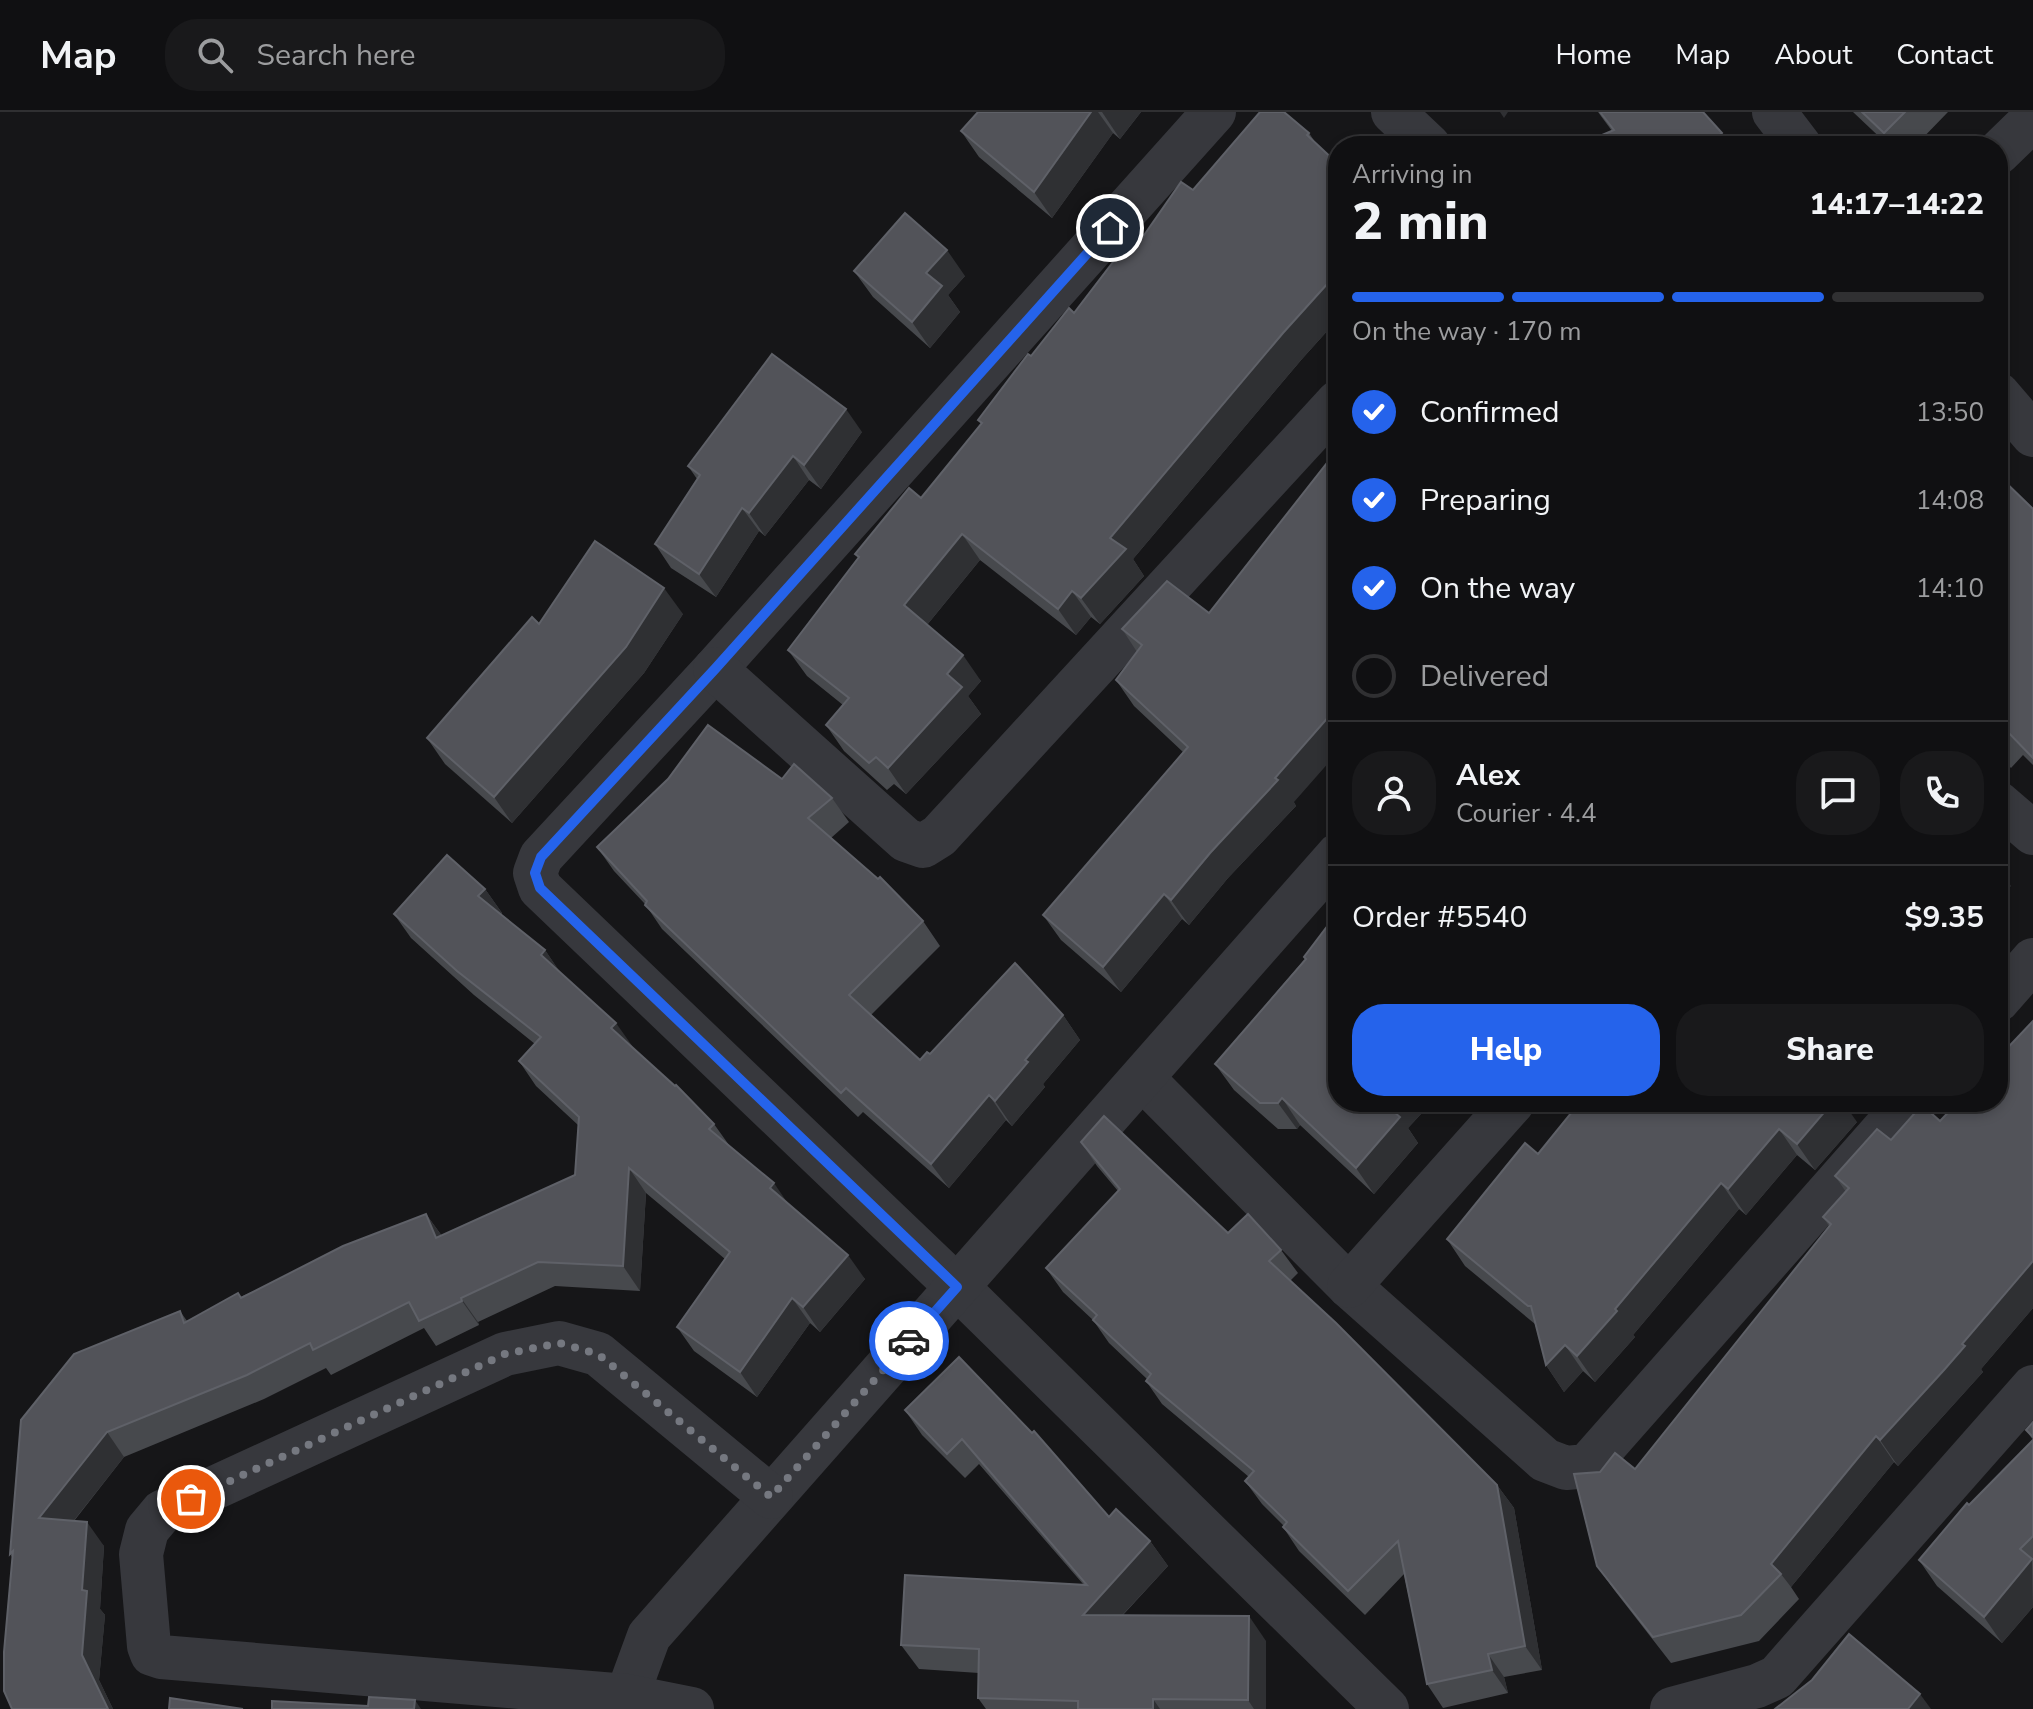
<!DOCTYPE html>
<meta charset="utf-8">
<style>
:root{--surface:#101012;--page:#19191b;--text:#f1f3f6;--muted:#9c9d9f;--line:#303032;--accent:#2563eb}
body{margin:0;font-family:"Nunito Sans",sans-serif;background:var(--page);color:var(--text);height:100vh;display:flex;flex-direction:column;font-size:30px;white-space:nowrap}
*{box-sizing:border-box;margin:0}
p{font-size:26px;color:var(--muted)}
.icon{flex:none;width:44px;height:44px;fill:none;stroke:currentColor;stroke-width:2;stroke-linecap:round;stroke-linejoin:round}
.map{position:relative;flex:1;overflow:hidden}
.sheet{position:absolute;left:1328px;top:24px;width:680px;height:976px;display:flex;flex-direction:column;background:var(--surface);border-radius:32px;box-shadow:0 4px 12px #0003,0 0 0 2px var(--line)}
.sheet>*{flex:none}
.pin{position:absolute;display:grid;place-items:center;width:68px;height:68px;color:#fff;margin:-34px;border:4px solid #fff;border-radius:50%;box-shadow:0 2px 8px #0007}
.courier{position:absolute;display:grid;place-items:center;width:80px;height:80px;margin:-40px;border:6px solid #2563eb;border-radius:50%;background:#fff;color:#222;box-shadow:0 2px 10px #0007}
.head em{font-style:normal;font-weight:800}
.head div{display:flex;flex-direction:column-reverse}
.head{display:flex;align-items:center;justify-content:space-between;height:136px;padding:0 24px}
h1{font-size:52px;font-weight:800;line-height:60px}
.bar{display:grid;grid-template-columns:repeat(4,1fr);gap:12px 8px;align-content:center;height:96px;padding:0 24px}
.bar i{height:10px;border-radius:6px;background:var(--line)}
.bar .selected{background:var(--accent)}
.bar p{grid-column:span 4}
.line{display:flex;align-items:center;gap:20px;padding:0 24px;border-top:2px solid var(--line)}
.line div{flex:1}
.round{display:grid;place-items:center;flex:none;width:84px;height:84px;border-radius:32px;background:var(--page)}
ol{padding:0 24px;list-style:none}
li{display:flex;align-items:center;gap:24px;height:88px}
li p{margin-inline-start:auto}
li .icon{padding:8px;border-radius:50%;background:var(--accent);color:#fff;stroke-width:4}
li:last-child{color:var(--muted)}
li i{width:44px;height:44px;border:4px solid var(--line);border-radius:50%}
.button{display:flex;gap:16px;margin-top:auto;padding:16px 24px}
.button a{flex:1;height:92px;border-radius:32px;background:var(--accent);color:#fff;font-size:32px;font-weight:800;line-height:92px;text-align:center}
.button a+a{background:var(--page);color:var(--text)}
header{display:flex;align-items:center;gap:48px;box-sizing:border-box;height:112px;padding:0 40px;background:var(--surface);border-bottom:2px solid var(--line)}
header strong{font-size:38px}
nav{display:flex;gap:44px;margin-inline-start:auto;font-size:28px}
.search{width:560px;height:72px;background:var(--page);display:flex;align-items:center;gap:20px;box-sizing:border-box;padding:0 28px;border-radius:32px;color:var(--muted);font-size:30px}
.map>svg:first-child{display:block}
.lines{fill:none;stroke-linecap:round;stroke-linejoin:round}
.minor{stroke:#37383d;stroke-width:44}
.wall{fill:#47494d}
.shaded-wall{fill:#2f3033}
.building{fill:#525359;stroke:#5f6168;stroke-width:2}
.done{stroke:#757880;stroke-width:8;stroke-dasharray:0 14.4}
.route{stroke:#2563eb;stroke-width:10}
</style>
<header>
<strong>Map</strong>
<div class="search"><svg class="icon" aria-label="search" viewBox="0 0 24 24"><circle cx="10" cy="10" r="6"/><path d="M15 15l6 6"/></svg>Search here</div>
<nav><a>Home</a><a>Map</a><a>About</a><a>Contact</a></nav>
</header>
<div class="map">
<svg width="2033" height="1597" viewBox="0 0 2033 1597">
<rect width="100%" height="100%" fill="#161618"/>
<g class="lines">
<g class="minor">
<path d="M 1214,0 L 715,557 L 541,745 L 535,761 L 540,776 L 957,1175 L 1387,1597"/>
<path d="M 1393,0 L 1429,34"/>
<path d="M 1774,0 L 1800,34"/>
<path d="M 1998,41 L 2033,7"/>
<path d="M 1998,282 L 2033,323"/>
<path d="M 715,557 L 906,728 L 923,734 L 939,724 L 1338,290"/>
<path d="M 1998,691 L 2033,721"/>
<path d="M 1998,888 L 2033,848"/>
<path d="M 1142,966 L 1349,1174 L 1545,1348 L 1566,1356 L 1587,1354 L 1908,990"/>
<path d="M 1349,1174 L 1513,990"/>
<path d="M 626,1597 L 627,1584 L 649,1524 L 1338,743"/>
<path d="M 692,1597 L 627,1584 L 161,1545 L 152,1542 L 149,1534 L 141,1442 L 147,1418 L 162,1400 L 505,1242 L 559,1231 L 598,1242 L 771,1385"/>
<path d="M 1672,1597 L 1757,1574 L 1777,1565 L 2033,1275"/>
</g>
</g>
<g class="wall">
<path d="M 978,0 L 1141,0 L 1120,27 L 1113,21 L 1052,106 L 979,45 L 961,19 Z"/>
<path d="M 1598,0 L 1703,0 L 1722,21 L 1731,34 L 1576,34 L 1612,19 Z"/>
<path d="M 1853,0 L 1948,0 L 1915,34 L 1889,34 Z"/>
<path d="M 1309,21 L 1317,33 L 1338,52 L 1338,207 L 1302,247 L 1133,447 L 1144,464 L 1100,512 L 1091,505 L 1076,523 L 980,448 L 927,513 L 981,569 L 968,584 L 981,602 L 906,682 L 894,672 L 887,678 L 844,639 L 826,613 L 843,593 L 807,564 L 788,538 L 859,447 L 855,442 L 921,386 L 981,312 L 978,308 L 1031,244 L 1074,201 L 1193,78 Z"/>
<path d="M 854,159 L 965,164 L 948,183 L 960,200 L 930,236 L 873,185 Z"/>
<path d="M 862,320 L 821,377 L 809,368 L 765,424 L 759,419 L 716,485 L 671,456 L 655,432 L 697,367 L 688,354 Z"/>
<path d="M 1998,363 L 2033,397 L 2033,653 L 2023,643 L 2011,656 L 1998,643 Z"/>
<path d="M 1167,469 L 1296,694 L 1228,766 L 1189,813 L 1182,807 L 1121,880 L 1061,828 L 1043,803 L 1183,640 L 1134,594 L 1116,568 L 1137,540 L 1122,517 Z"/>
<path d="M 683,502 L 644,561 L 512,711 L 445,652 L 427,626 L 539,512 Z"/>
<path d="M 782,667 L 832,686 L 849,710 L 831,726 L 923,809 L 940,834 L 871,903 L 920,948 L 930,942 L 1063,903 L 1080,928 L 1043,972 L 1045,975 L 1012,1014 L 1006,1008 L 949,1076 L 863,1000 L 858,1005 L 662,817 L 645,792 L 614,759 L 597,735 Z"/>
<path d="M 485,777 L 502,801 L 501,803 L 545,838 L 559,859 L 633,936 L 714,1012 L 729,1033 L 865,1167 L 820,1220 L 810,1211 L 757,1285 L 694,1239 L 677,1215 L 725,1147 L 646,1081 L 640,1179 L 555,1174 L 478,1210 L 479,1213 L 436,1234 L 424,1216 L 331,1263 L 326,1256 L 264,1287 L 124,1345 L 74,1409 L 104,1434 L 100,1497 L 105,1503 L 99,1568 L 113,1597 L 12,1597 L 12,1445 L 10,1442 L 180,1199 L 187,1209 L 426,1102 L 442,1124 L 575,1063 L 578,1013 L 536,974 L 519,949 L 535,932 L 474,883 L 411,826 L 394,802 Z"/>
<path d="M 1338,800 L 1338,990 L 1412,990 L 1421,1002 L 1408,1016 L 1418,1031 L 1374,1082 L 1300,1013 L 1297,1017 L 1278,1017 L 1234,978 L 1215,952 L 1305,847 L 1304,845 Z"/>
<path d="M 2033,909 L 2033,1196 L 1981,1257 L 1983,1260 L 1898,1354 L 1894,1350 L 1791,1475 L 1799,1487 L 1759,1529 L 1671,1551 L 1615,1479 L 1597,1454 L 1635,1357 L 1829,1114 L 1823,1105 L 1846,1080 L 1835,1064 L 1891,1028 L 1940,1009 Z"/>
<path d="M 1857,1010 L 1815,1058 L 1797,1043 L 1746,1103 L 1739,1097 L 1633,1223 L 1635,1225 L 1595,1270 L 1583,1259 L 1564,1280 L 1546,1253 L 1535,1212 L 1465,1154 L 1447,1127 L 1538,1042 Z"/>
<path d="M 1081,1030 L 1228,1121 L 1281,1138 L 1298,1161 L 1290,1169 L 1497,1373 L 1514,1396 L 1542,1558 L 1504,1565 L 1508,1581 L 1443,1596 L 1427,1572 L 1404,1462 L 1365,1503 L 1299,1439 L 1283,1415 L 1284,1414 L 1262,1392 L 1245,1369 L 1249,1365 L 1162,1292 L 1146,1269 L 1147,1267 L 1109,1231 L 1093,1208 L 1063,1180 L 1046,1156 L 1118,1079 L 1097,1054 Z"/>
<path d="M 905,1298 L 1109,1405 L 1150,1429 L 1168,1454 L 1123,1503 L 1266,1529 L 1266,1597 L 986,1597 L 978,1586 L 979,1561 L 919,1557 L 901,1533 L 1083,1472 L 979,1352 L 965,1366 L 922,1323 Z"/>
<path d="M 2033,1310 L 2033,1495 L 2002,1531 L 1937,1474 L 1919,1448 L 1969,1393 L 2033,1328 L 2026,1318 Z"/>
</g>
<g class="shaded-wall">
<path d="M 1091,0 L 1098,0 L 1113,21 L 1052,106 L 1034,80 Z"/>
<path d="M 1102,0 L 1141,0 L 1120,27 Z"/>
<path d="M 1500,0 L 1508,0 L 1504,6 Z"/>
<path d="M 947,138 L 965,164 L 948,183 L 960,200 L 930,236 L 912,210 L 926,161 Z"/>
<path d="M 1338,160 L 1338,207 L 1302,247 L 1133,447 L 1144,464 L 1100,512 L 1081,486 L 1110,426 L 1283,221 Z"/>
<path d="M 846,297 L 862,320 L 821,377 L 804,353 Z"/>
<path d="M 793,344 L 809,368 L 765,424 L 749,401 Z"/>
<path d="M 742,396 L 759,419 L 716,485 L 699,462 Z"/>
<path d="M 962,422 L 980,448 L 922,519 L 904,493 Z"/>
<path d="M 664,476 L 683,502 L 644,561 L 512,711 L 494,685 Z"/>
<path d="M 1072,479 L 1091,505 L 1076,523 L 1058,497 Z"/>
<path d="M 963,543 L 981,569 L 968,584 L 981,602 L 906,682 L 888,656 L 947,562 Z"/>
<path d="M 1338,594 L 1338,640 L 1294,690 L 1296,694 L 1228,766 L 1189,813 L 1171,788 Z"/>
<path d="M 1998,756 L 2011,774 L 1998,789 Z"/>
<path d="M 485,777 L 502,801 L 495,809 L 478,784 Z"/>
<path d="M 1164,782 L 1182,807 L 1121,880 L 1103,855 Z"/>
<path d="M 545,838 L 562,863 L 541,843 Z"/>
<path d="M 1063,903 L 1080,928 L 1043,972 L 1045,975 L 1012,1014 L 995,989 L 1025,948 Z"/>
<path d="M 616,911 L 633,935 L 611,916 Z"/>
<path d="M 989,983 L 1006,1008 L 949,1076 L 931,1052 Z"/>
<path d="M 1282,986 L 1300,1013 L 1297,1017 L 1278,991 Z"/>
<path d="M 1389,990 L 1412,990 L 1421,1002 L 1408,1016 L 1418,1031 L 1374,1082 L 1356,1056 L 1386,993 Z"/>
<path d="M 1833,990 L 1843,990 L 1857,1010 L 1815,1058 L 1797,1032 Z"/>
<path d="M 1779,1017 L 1797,1043 L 1746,1103 L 1728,1077 Z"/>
<path d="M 629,1056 L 646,1081 L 640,1179 L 623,1154 Z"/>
<path d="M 774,1071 L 791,1096 L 770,1076 Z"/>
<path d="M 1721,1071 L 1739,1097 L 1633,1223 L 1635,1225 L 1595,1270 L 1577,1244 Z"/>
<path d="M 426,1102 L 444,1127 L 436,1126 Z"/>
<path d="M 848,1143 L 865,1167 L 820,1220 L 803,1195 Z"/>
<path d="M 2033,1149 L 2033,1196 L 1981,1257 L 1983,1260 L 1898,1354 L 1880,1328 Z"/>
<path d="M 461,1186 L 478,1210 L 479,1213 L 462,1189 Z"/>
<path d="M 792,1186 L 810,1211 L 757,1285 L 740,1260 Z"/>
<path d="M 1565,1233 L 1583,1259 L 1564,1280 L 1546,1253 Z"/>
<path d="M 107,1320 L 124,1345 L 56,1431 L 39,1406 Z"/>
<path d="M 1876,1324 L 1894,1350 L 1791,1475 L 1781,1462 L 1771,1452 Z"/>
<path d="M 1497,1373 L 1514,1396 L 1542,1558 L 1525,1534 Z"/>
<path d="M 87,1410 L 104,1434 L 100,1497 L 105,1503 L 99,1568 L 113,1597 L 108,1597 L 82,1543 L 82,1478 Z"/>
<path d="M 1150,1429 L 1168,1454 L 1100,1527 L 1083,1503 Z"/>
<path d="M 2032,1447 L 2033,1495 L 2002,1531 L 1984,1505 Z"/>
<path d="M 1249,1504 L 1266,1529 L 1266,1597 L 1254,1597 L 1248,1588 Z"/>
<path d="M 1488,1542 L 1504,1565 L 1508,1581 L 1492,1558 Z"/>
<path d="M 1920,1582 L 1931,1597 L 1908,1597 Z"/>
<path d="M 1153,1587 L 1160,1597 L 1153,1597 Z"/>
<path d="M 415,1588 L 421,1597 L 414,1597 Z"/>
</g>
<g class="building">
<path d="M 978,0 L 1091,0 L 1034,80 L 961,19 Z"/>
<path d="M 1260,0 L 1284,0 L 1309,21 L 1307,23 L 1338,52 L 1338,160 L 1283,221 L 1110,426 L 1126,437 L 1081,486 L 1072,479 L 1058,497 L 962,422 L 904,493 L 963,543 L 947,562 L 962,575 L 888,656 L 876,645 L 869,651 L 826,613 L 849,586 L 788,538 L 859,445 L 855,442 L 909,376 L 921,386 L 982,311 L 978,308 L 1028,242 L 1031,244 L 1069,196 L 1074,201 L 1126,133 L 1133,139 L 1181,70 L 1193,78 Z"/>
<path d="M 1600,0 L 1703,0 L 1722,21 L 1708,34 L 1576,34 L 1614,18 Z"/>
<path d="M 1862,0 L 1905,0 L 1884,21 Z"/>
<path d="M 905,101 L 947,138 L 926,161 L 942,174 L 912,210 L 854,159 Z"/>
<path d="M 772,242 L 846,297 L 804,353 L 793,344 L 749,401 L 742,396 L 699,462 L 655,432 L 700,363 L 688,354 Z"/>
<path d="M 1338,337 L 1338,594 L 1275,666 L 1278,668 L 1210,741 L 1171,788 L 1164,782 L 1103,855 L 1043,803 L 1188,635 L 1116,568 L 1142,533 L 1122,517 L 1167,469 L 1209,501 Z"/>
<path d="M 1998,363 L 2033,397 L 2033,646 L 2005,617 L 1998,625 Z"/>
<path d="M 595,429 L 664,476 L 626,535 L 494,685 L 427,626 L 532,505 L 539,512 Z"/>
<path d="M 708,613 L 782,667 L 794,652 L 832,686 L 808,706 L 878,767 L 880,765 L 923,809 L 849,883 L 920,948 L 927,940 L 930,942 L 1015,851 L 1063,903 L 1025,948 L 1028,950 L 995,989 L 989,983 L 931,1052 L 846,976 L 841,981 L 645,793 L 647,789 L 597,735 L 668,667 Z"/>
<path d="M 447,743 L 485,777 L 478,784 L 545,838 L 541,843 L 616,911 L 611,916 L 675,974 L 676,973 L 714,1012 L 709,1017 L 774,1071 L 770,1076 L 848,1143 L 803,1195 L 792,1186 L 740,1260 L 677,1215 L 730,1140 L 629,1056 L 623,1154 L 538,1150 L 461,1186 L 462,1189 L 419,1209 L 409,1190 L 313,1238 L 310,1231 L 247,1263 L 107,1320 L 39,1406 L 87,1410 L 82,1478 L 87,1479 L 82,1543 L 108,1597 L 12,1597 L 4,1579 L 4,1540 L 13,1439 L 10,1442 L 21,1308 L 74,1242 L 180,1199 L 184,1211 L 238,1181 L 241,1186 L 343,1134 L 426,1102 L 436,1126 L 575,1063 L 579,1005 L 519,949 L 541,925 L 457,859 L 394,802 Z"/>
<path d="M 1338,800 L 1338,990 L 1389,990 L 1386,993 L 1400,1005 L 1356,1056 L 1282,986 L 1278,991 L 1260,991 L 1215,952 L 1306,847 L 1304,845 Z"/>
<path d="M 2033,909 L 2033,1149 L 1962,1232 L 1965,1234 L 1944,1258 L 1880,1328 L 1876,1324 L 1771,1452 L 1781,1462 L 1741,1503 L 1653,1525 L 1597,1454 L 1574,1362 L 1600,1360 L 1615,1341 L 1635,1357 L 1831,1112 L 1823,1105 L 1849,1076 L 1835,1064 L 1877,1017 L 1891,1028 L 1922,993 L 1940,1009 L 1958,990 L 1998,990 L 1998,946 Z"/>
<path d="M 1580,990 L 1833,990 L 1797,1032 L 1779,1017 L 1728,1077 L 1721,1071 L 1615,1197 L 1617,1199 L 1577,1244 L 1565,1233 L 1546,1253 L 1531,1194 L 1528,1194 L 1447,1127 L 1525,1031 L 1538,1042 Z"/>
<path d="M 1104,1004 L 1228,1121 L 1248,1102 L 1281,1138 L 1269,1149 L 1336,1211 L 1497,1373 L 1525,1534 L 1488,1542 L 1492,1558 L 1427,1572 L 1398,1429 L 1348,1479 L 1283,1415 L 1287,1410 L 1245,1369 L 1254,1359 L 1146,1269 L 1151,1262 L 1093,1208 L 1097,1203 L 1046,1156 L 1120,1077 L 1081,1030 Z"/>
<path d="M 959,1245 L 1032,1321 L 1034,1319 L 1109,1405 L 1116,1397 L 1150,1429 L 1083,1503 L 1249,1504 L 1248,1588 L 1153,1587 L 1153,1597 L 1078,1597 L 1078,1589 L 978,1586 L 979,1537 L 901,1533 L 905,1463 L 1087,1473 L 962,1327 L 947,1342 L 905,1298 Z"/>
<path d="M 2033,1310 L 2033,1325 L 2026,1318 Z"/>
<path d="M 2033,1328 L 2033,1424 L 2020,1437 L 2032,1447 L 1984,1505 L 1919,1448 L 1967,1391 L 1969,1393 Z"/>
<path d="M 1849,1522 L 1920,1582 L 1908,1597 L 1775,1597 L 1812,1568 Z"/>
<path d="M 369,1585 L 415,1588 L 414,1597 L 272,1597 L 272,1589 L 368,1594 Z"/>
<path d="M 170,1586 L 243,1597 L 169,1597 Z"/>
</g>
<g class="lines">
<path class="done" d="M 191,1387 L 505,1242 L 559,1231 L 598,1242 L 771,1385 L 909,1229"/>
<path class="route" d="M 909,1229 L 957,1175 L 540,776 L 535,761 L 541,745 L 715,557 L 1110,116"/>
</g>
</svg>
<div class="pin" style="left:191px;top:1387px;background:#ea580c"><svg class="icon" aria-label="bag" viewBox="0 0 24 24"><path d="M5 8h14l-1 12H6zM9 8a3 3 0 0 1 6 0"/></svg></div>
<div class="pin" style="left:1110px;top:116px;background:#1f2937"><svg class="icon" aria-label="home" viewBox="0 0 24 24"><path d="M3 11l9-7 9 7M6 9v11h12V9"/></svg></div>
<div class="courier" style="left:909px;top:1229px"><svg class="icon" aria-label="car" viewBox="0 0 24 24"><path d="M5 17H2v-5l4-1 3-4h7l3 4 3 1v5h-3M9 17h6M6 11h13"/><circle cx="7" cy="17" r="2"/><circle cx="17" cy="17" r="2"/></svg></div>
<section class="sheet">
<div class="head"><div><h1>2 min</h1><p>Arriving in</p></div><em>14:17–14:22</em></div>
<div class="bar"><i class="selected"></i><i class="selected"></i><i class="selected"></i><i></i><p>On the way · 170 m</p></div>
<ol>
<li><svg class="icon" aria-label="check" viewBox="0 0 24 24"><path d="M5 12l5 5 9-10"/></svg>Confirmed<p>13:50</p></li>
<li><svg class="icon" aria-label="check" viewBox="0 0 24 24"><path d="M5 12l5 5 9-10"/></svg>Preparing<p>14:08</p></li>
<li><svg class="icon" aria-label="check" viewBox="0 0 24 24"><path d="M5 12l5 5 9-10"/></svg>On the way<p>14:10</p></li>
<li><i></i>Delivered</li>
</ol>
<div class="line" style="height:144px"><a class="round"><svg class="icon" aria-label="person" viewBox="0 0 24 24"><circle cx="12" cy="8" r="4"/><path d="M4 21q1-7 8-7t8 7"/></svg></a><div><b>Alex</b><p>Courier · 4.4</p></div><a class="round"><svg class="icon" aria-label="chat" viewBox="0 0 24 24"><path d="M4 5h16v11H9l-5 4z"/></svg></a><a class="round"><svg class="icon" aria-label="phone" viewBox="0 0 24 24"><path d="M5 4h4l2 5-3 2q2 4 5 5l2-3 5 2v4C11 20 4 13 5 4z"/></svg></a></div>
<div class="line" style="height:104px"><div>Order #5540</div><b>$9.35</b></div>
<div class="button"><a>Help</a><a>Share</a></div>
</section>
</div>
